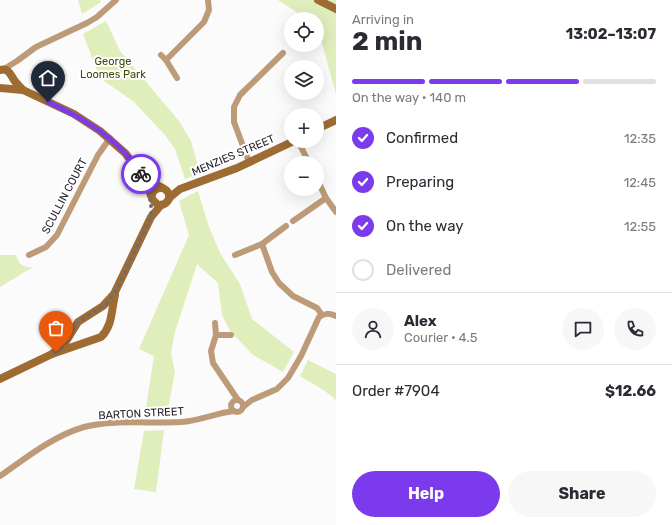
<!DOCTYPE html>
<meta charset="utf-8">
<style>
:root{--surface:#fff;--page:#f7f7f7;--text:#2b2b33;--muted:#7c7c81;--line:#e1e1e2;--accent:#7c3aed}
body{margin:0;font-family:Rubik,sans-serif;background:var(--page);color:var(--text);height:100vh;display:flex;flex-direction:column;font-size:15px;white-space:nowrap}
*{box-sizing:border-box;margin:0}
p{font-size:13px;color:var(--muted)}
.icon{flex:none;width:22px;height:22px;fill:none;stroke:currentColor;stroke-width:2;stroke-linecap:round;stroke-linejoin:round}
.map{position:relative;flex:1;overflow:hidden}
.drawer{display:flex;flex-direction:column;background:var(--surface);width:336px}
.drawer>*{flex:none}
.tools{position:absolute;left:284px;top:12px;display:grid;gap:8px}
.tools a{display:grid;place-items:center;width:40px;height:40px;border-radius:50%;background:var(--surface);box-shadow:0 4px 16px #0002;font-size:20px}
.pin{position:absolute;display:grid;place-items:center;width:34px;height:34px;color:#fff;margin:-41px -17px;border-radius:50% 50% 50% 0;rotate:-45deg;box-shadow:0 0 4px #0007}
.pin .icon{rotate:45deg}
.courier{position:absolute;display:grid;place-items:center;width:40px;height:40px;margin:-20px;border:3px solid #7c3aed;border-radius:50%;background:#fff;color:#222;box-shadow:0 1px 5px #0007}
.head em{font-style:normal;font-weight:700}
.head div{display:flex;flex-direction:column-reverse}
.head{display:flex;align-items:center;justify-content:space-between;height:68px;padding:0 16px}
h1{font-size:26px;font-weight:700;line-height:30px}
.bar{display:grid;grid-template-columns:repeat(4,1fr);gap:6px 4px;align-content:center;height:48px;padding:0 16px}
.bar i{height:5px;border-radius:3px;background:var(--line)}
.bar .current{background:var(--accent)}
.bar p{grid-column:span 4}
.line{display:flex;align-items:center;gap:10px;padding:0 16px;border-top:1px solid var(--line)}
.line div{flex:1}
.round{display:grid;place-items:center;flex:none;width:42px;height:42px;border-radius:21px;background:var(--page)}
ol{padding:0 16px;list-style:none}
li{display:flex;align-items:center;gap:12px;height:44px}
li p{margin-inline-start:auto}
li .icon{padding:4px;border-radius:50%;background:var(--accent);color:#fff;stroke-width:4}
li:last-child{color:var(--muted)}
li i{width:22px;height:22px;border:2px solid var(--line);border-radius:50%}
.cta{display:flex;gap:8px;margin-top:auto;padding:8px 16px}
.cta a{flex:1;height:46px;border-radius:24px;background:var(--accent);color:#fff;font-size:16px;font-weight:700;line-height:46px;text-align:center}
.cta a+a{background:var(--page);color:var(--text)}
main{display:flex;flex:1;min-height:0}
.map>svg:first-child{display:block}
.green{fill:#dfeebb}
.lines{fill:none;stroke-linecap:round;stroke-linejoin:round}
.street{stroke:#be9b78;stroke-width:6}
.secondary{stroke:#9e6c33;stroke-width:8}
.done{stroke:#6e6b71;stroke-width:4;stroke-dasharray:0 7.2}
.route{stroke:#7c3aed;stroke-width:5}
.labels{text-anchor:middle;stroke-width:4;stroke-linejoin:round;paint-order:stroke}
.park-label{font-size:11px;fill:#3c4a03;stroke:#fff}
.street-label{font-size:11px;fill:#221e27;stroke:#fff}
</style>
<main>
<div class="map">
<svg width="336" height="525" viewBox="0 0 336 525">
<rect width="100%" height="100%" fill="#fbfbfb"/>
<g class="green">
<path d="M 78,0 L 100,0 L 101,2 L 82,14 Z"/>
<path d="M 278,0 L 336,0 L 336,94 L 317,25 L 317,19 L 307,19 Z"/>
<path d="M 106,21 L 120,51 L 179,121 L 191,141 L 200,173 L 185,179 L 175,149 L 165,135 L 134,102 L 100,78 L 83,34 Z"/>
<path d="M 198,191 L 208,224 L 220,253 L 240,284 L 252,319 L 294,352 L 283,372 L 253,355 L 230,331 L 222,315 L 218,283 L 197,264 L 175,332 L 171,353 L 175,372 L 167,414 L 145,414 L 154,356 L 139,349 L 189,235 L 179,201 Z"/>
<path d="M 0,255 L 16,255 C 18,264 24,268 33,267 L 0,287 Z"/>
<path d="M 308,360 L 336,374 L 336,400 L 325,391 L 300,376 Z"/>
<path d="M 164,430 L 156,492 L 134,489 L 144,431 Z"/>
</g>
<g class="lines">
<g class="street">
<path d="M 161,55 L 166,60 L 177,78"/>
<path d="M 166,60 L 204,22 L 209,10 L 208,0"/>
<path d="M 4,69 L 17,61 L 36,47 L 87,23 L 97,17 L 116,0"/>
<path d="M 298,141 L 309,163"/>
<path d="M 249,162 L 234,122 L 234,107 L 240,95 L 283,53"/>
<path d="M 317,179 L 326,198 L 336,212"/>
<path d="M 293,221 L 326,198"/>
<path d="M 262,244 L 272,272 L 279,283 L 293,296 L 317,308 L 322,315"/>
<path d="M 29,255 L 46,247 L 57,235 L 98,155 L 110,138"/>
<path d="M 235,255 L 262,244 L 286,226"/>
<path d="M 215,323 L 216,335 L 231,335"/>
<path d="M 216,335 L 211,351 L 213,363 L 238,400"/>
<circle cx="237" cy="406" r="6"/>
<path d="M 243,407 L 252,400 L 277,389 L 288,378 L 301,356 L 319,317 C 325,313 329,313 336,316"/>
<path d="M 0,476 C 26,458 53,436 84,427 C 115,419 149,424 181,422 C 199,421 216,413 234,411"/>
</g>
<g class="secondary">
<path d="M 318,0 L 336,9"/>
<path d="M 0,70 C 9,68 10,74 14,80 C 17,84 20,87 23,90"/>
<path d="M 0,88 L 23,90 L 74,114 L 100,131 L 125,153 L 146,180 L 151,196"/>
<path d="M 317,129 L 336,120"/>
<path d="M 146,180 C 151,183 164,187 167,191 C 173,198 166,206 158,205 L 152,199 C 151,193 154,188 161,188"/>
<path d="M 169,198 L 180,189 L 237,168 L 294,141"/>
<path d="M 52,354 L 65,343 L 78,322 L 103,306 L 114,294 L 151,217 L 161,205"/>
<path d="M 0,379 L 52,354 L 101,337 C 113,325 111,311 115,295"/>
</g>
</g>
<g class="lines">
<path class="done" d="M 56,352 L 65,343 L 78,322 L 106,304 L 116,291 L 151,217 L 151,196 L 146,180 L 141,174"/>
<path class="route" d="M 48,102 C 76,115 102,129 124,152 C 130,158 135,166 141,174"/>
</g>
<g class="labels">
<g class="park-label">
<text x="113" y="65">George<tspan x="113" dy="13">Loomes Park</tspan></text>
</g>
<g class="street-label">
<text transform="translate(233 155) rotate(-23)" y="4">MENZIES STREET</text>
<text transform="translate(64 196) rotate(-62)" y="4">SCULLIN COURT</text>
<text transform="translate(141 413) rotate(-3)" y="4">BARTON STREET</text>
</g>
</g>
</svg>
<div class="tools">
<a><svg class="icon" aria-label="locate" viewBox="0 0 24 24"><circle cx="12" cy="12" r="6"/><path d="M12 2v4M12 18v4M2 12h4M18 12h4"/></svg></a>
<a><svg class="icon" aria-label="layers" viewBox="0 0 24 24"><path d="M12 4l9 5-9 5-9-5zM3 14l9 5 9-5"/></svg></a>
<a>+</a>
<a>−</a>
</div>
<div class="pin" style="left:56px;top:352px;background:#ea580c"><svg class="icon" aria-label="bag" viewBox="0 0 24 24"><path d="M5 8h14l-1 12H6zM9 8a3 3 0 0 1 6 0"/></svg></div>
<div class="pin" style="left:48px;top:102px;background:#1f2937"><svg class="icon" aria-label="home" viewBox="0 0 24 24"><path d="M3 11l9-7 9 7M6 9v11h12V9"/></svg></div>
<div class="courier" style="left:141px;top:174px"><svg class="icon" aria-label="bike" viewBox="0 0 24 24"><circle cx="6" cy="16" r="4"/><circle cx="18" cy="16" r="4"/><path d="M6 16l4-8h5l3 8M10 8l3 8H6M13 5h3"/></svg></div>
</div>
<section class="drawer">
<div class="head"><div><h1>2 min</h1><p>Arriving in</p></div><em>13:02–13:07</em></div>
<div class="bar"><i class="current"></i><i class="current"></i><i class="current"></i><i></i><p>On the way · 140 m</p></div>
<ol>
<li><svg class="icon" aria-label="check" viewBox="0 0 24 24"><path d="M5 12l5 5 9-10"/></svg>Confirmed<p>12:35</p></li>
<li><svg class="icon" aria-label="check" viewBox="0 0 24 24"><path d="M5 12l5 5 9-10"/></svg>Preparing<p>12:45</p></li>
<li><svg class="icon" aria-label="check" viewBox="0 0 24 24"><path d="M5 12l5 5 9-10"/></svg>On the way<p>12:55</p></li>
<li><i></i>Delivered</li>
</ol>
<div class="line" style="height:72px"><a class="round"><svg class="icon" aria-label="person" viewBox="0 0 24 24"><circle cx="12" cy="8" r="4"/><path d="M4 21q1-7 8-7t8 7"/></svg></a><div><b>Alex</b><p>Courier · 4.5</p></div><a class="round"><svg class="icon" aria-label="chat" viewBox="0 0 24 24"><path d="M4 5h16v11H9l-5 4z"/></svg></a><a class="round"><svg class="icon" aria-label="phone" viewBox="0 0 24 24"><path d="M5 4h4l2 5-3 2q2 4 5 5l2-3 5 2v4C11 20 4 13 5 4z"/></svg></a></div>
<div class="line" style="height:52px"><div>Order #7904</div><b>$12.66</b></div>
<div class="cta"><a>Help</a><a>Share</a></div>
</section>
</main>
